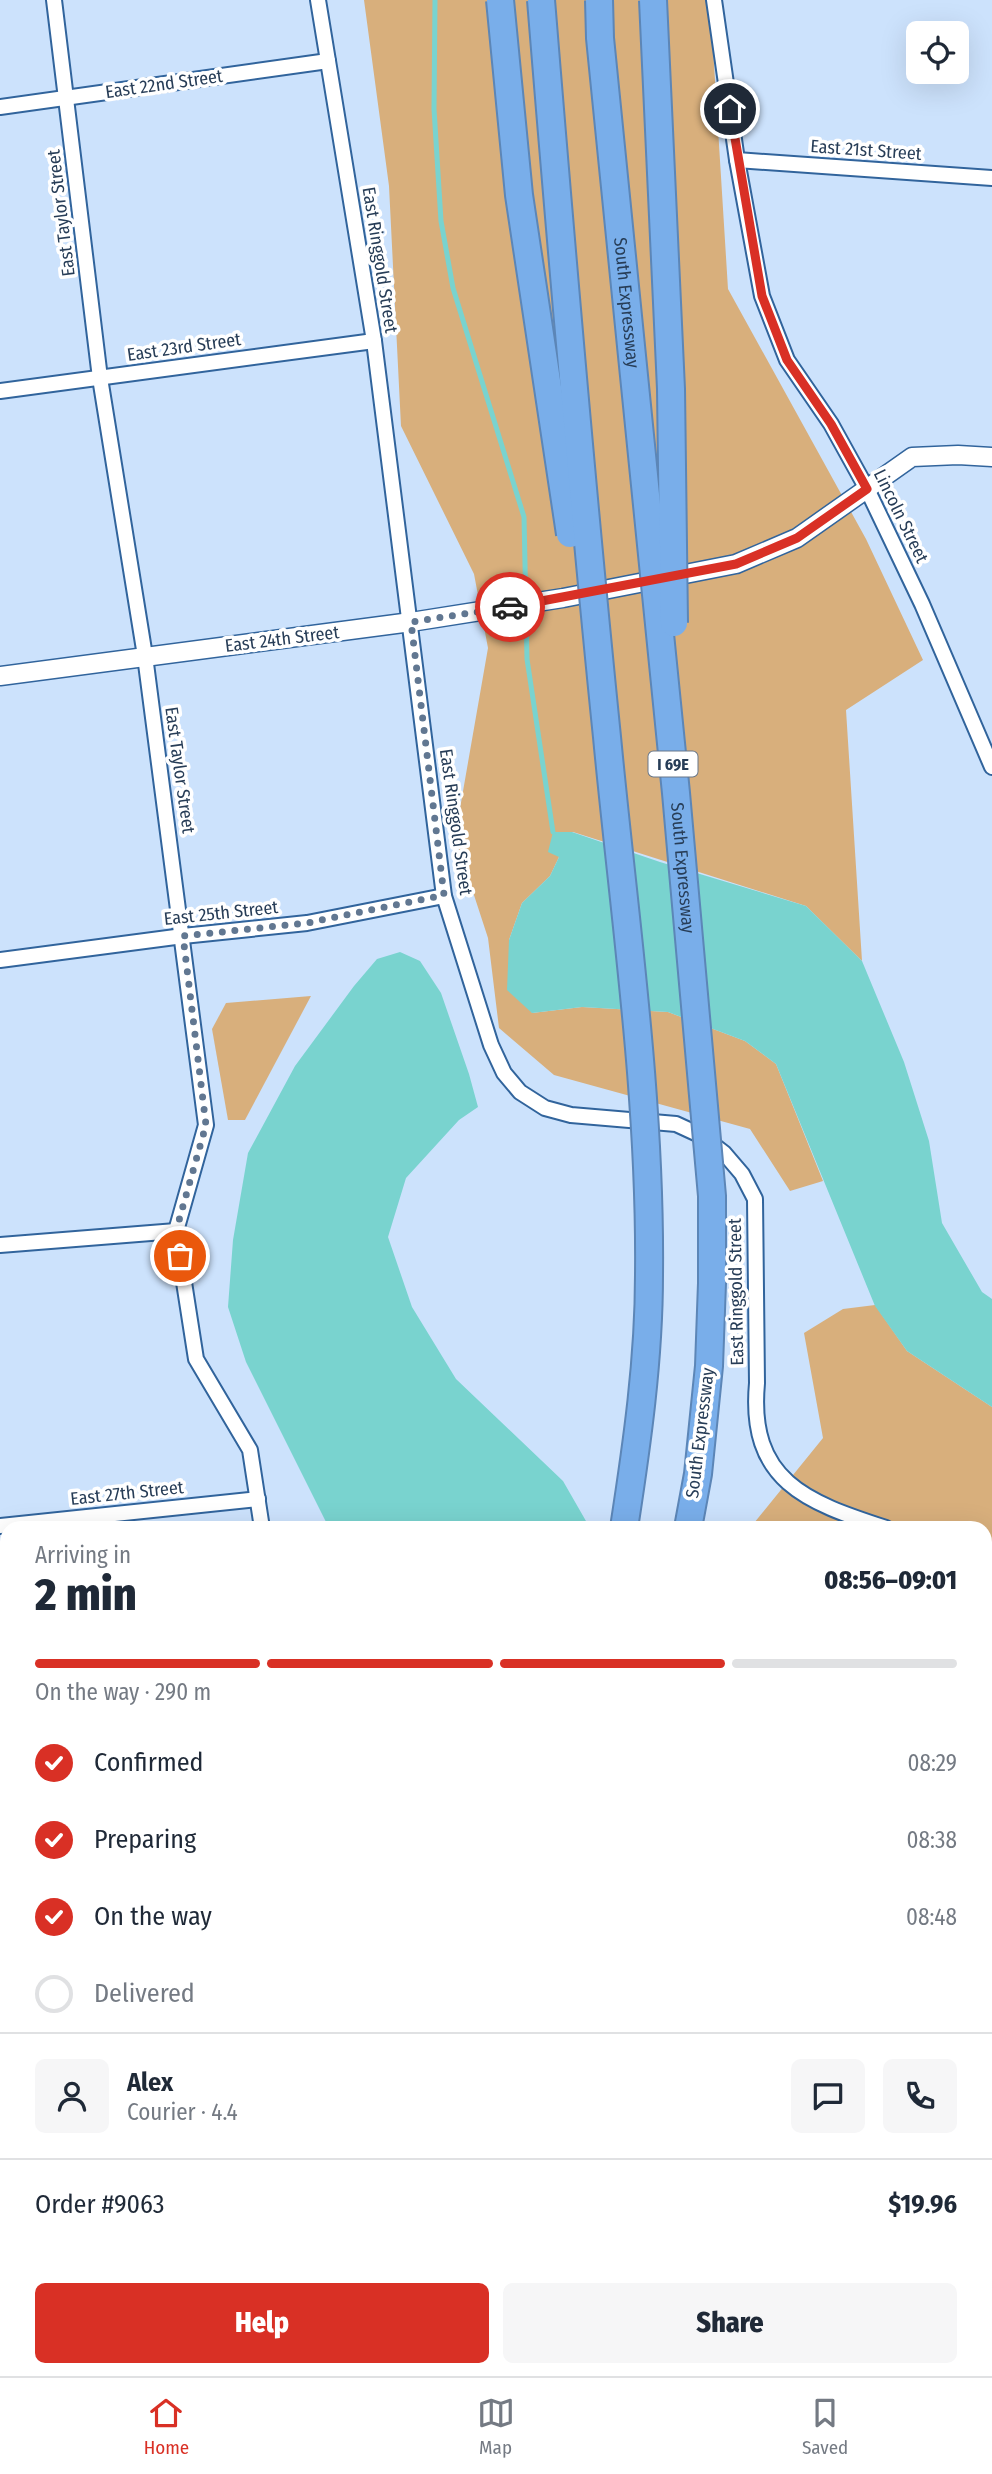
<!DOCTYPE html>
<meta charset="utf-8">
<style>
:root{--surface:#fff;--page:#f6f6f7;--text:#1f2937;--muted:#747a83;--line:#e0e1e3;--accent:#d93025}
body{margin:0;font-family:"Fira Sans Condensed",sans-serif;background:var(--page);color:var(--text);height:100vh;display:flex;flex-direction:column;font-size:26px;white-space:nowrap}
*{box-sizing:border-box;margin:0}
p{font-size:23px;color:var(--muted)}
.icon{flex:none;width:38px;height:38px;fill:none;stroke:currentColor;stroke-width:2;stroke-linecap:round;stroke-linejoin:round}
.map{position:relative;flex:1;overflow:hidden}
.sheet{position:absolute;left:0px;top:1521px;width:992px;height:856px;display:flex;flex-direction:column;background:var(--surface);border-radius:21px 21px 0 0;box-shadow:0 7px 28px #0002}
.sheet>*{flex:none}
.fabs{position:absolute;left:906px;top:21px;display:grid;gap:14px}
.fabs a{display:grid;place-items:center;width:63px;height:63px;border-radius:10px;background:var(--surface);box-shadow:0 7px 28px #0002;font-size:35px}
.pin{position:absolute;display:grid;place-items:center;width:60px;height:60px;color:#fff;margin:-30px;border:4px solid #fff;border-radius:50%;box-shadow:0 2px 7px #0007}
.courier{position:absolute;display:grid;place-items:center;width:70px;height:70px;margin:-35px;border:5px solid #d93025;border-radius:50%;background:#fff;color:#222;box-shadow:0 2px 9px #0007}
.overview em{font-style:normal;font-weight:800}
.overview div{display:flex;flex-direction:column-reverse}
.overview{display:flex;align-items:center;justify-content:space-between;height:119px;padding:0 35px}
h1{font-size:46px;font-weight:800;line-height:52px}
.bar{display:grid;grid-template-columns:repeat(4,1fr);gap:10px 7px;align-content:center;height:84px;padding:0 35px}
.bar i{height:9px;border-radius:5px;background:var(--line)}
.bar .current{background:var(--accent)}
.bar p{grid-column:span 4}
.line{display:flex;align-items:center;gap:18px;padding:0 35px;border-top:2px solid var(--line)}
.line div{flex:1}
.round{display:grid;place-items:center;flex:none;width:74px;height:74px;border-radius:10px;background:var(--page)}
ol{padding:0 35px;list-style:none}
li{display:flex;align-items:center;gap:21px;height:77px}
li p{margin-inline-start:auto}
li .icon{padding:7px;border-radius:50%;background:var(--accent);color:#fff;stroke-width:4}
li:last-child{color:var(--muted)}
li i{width:38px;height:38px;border:4px solid var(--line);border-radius:50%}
.cta{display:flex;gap:14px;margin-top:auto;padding:14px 35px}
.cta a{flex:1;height:80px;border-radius:10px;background:var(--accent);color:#fff;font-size:28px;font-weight:800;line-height:80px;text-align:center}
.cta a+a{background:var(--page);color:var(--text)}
.menu{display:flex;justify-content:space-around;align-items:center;height:98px;border-top:2px solid var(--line);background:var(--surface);font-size:19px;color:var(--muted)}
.menu a{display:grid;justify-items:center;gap:4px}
.menu .current{color:var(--accent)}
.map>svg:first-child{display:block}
.green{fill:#d8af7c}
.water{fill:#79d3cf}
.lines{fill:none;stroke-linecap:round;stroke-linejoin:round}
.stream{stroke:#79d3cf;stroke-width:5}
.minor-casing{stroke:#31649c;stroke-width:18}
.tertiary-casing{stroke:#31649c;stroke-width:21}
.secondary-casing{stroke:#31649c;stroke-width:24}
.trunk-casing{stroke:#5c86b7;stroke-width:28}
.motorway-casing{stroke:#5c86b7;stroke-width:30}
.minor{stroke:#fff;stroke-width:14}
.tertiary{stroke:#fff;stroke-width:18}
.secondary{stroke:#d7e7f9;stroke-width:21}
.trunk{stroke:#94beee;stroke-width:24}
.motorway{stroke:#79aeea;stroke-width:26}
.motorway-bridge-casing{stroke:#5c86b7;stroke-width:30;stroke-linecap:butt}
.motorway-bridge{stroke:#79aeea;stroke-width:26}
.done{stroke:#617791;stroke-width:7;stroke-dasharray:0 12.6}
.route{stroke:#d93025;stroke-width:9}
.labels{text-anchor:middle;stroke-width:7;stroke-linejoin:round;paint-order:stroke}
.shield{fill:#fff;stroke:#687789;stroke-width:2}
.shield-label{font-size:16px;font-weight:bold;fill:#273d57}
.street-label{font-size:18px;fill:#273d57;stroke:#fff}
</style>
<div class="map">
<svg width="992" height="2376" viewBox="0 0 992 2376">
<rect width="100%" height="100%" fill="#cce2fc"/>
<g class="green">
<path d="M 364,0 L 710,0 L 728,289 L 866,539 L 923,660 L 846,710 L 862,961 L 806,906 L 573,832 L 554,832 L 559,857 L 550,876 L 522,903 L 509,940 L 532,1013 L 582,1007 L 668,1012 L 745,1041 L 776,1064 L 823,1181 L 790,1191 L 750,1129 L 554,1075 L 499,1028 L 488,938 L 455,837 L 488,648 L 474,574 L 401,426 L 389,186 Z"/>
<path d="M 311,996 L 245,1120 L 228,1120 L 212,1029 L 226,1003 Z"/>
<path d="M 875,1305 L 907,1351 L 992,1407 L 992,1567 L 985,1563 L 985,1528 L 750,1528 L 823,1438 L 804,1333 L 843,1309 Z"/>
<path d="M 985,1714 L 992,1723 L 992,1826 L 985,1821 Z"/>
<path d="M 0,2322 L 7,2325 L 7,2370 L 61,2370 L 62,2376 L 0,2376 Z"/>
</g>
<g class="water">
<path d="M 553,832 L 572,832 L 660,862 L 806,906 L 862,961 L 904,1062 L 929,1141 L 942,1223 L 982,1292 L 992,1299 L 992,1407 L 907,1351 L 875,1306 L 776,1064 L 745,1041 L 668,1012 L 582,1007 L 532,1013 L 507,990 L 509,940 L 522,903 L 550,876 L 559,857 L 548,852 Z"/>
<path d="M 400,952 L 420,961 L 441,993 L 469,1074 L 478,1107 L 459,1120 L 406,1178 L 388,1237 L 412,1307 L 456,1379 L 563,1481 L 590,1528 L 329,1528 L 246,1362 L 228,1307 L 233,1240 L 248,1153 L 295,1066 L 354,986 L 377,959 Z"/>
<path d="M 985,1821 L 992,1826 L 992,1977 L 985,1974 Z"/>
</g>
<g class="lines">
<path class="stream" d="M 435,0 L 434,109 L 441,221 L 453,288 L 524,517 L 527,659 L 553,832"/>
<defs>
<g id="minor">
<path d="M 54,0 L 100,378 L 145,656 L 206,1125 L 176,1231 L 196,1359 L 250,1450 L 262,1528"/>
<path d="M 318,0 L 374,341 L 444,896 L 491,1045 L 504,1073 L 520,1092 L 545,1108 L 571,1115 L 676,1124 L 702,1136 L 724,1153 L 742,1174 L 755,1199 L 757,1383 C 748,1481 806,1502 886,1528"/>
<path d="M 714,0 L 737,160 L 762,296 L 787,360 L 831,424 L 867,489 L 922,604 L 992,767"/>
<path d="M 0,107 L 328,61"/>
<path d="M 737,160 L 992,178"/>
<path d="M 0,391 L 374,341"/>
<path d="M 0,960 L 183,936 L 307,923 L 444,896"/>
<path d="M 0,1245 L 176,1231"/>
<path d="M 0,1526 L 258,1499"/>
<path d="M 985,1680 L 992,1691"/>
</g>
<g id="tertiary">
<path d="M 0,676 L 411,622 L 563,598 L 736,564 L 797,538 L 912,457 L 958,455 L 992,457"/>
<path d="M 0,1556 L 7,1563"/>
</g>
<g id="secondary">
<path d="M 0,2219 L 7,2221"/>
<path d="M 0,2268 L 7,2270"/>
<path d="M 268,2370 L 277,2376"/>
</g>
<g id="trunk">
<path d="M 149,2370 L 152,2376"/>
<path d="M 212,2376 L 217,2370"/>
</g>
<g id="motorway">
<path d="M 329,2370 L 331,2376"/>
<path d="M 289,2376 L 294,2370"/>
</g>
</defs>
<use href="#minor" class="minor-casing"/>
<use href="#tertiary" class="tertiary-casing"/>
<use href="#secondary" class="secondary-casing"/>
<use href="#trunk" class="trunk-casing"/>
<use href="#motorway" class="motorway-casing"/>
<use href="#minor" class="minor"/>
<use href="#tertiary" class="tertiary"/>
<use href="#secondary" class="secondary"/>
<use href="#trunk" class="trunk"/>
<use href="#motorway" class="motorway"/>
<defs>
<g id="motorway-bridge">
<path d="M 500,0 L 519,195 L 570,534"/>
<path d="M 541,0 C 561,246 582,492 607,737 C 624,916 651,1095 649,1275 C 649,1360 637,1444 624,1528"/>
<path id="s1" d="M 599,0 L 600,38 L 676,793 L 712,1196 L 712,1283 L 709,1366 L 698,1474 L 688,1528"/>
<path d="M 653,0 L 671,389 L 674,623"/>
</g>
</defs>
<use href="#motorway-bridge" class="motorway-bridge-casing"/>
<use href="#motorway-bridge" class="motorway-bridge"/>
</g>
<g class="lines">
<path class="done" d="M 180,1256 L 176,1231 L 206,1125 L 183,936 L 307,923 L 444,895 L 411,622 L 510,607"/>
<path class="route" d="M 510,607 L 736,564 L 797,538 L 867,489 L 831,424 L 787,360 L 762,296 L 730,109"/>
</g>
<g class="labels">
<rect class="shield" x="648.5" y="751.5" width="49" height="25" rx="5"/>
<g class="shield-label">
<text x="673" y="770">I 69E</text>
</g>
<g class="street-label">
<text transform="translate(164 84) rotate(-8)" y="6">East 22nd Street</text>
<text transform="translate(866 150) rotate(4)" y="6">East 21st Street</text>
<text transform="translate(61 213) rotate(-97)" y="6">East Taylor Street</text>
<text transform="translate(380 260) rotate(81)" y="6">East Ringgold Street</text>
<text dy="6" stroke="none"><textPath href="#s1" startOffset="304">South Expressway</textPath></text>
<text transform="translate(184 347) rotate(-8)" y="6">East 23rd Street</text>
<text transform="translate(901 516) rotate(64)" y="6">Lincoln Street</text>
<text transform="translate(282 639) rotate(-7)" y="6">East 24th Street</text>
<text transform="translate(180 770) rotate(82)" y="6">East Taylor Street</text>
<text transform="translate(456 822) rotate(82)" y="6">East Ringgold Street</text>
<text dy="6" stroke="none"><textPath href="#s1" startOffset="872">South Expressway</textPath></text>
<text transform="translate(221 913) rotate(-6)" y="6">East 25th Street</text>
<text transform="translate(736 1292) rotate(-91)" y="6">East Ringgold Street</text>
<text transform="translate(700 1433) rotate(-83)" y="6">South Expressway</text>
<text transform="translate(127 1493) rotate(-6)" y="6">East 27th Street</text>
</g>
</g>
</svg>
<div class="fabs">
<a><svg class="icon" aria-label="locate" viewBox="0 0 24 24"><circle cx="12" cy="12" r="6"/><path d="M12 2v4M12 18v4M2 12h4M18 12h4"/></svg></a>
</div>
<div class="pin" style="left:180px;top:1256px;background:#ea580c"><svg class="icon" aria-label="bag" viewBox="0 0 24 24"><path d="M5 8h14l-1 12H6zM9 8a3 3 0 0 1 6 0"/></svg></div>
<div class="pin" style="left:730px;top:109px;background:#1f2937"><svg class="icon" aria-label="home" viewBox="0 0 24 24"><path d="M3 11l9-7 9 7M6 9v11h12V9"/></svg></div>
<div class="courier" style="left:510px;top:607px"><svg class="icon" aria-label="car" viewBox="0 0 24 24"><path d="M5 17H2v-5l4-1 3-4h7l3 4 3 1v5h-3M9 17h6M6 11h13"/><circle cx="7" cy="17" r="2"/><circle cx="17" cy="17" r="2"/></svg></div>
<section class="sheet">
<div class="overview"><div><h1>2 min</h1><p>Arriving in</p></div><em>08:56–09:01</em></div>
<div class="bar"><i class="current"></i><i class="current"></i><i class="current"></i><i></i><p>On the way · 290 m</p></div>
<ol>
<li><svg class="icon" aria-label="check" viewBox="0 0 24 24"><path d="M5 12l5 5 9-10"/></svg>Confirmed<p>08:29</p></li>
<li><svg class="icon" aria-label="check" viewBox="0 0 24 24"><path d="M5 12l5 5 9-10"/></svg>Preparing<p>08:38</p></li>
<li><svg class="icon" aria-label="check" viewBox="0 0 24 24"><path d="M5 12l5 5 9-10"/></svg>On the way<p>08:48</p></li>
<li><i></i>Delivered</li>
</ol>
<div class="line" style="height:126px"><a class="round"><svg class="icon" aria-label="person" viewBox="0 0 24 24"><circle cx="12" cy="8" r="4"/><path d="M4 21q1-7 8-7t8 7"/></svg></a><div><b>Alex</b><p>Courier · 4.4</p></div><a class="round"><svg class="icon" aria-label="chat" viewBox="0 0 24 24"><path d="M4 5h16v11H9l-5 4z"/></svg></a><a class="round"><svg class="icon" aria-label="phone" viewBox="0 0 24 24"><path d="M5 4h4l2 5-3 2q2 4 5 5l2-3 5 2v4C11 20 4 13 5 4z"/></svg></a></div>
<div class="line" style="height:91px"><div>Order #9063</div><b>$19.96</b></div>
<div class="cta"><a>Help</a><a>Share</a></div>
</section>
</div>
<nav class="menu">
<a class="current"><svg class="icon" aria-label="home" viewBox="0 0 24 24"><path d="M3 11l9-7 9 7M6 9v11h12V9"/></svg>Home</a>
<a><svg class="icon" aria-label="map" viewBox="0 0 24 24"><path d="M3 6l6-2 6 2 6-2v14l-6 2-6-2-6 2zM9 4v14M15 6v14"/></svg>Map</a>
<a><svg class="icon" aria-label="saved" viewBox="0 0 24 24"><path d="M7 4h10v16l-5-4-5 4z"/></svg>Saved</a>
</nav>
